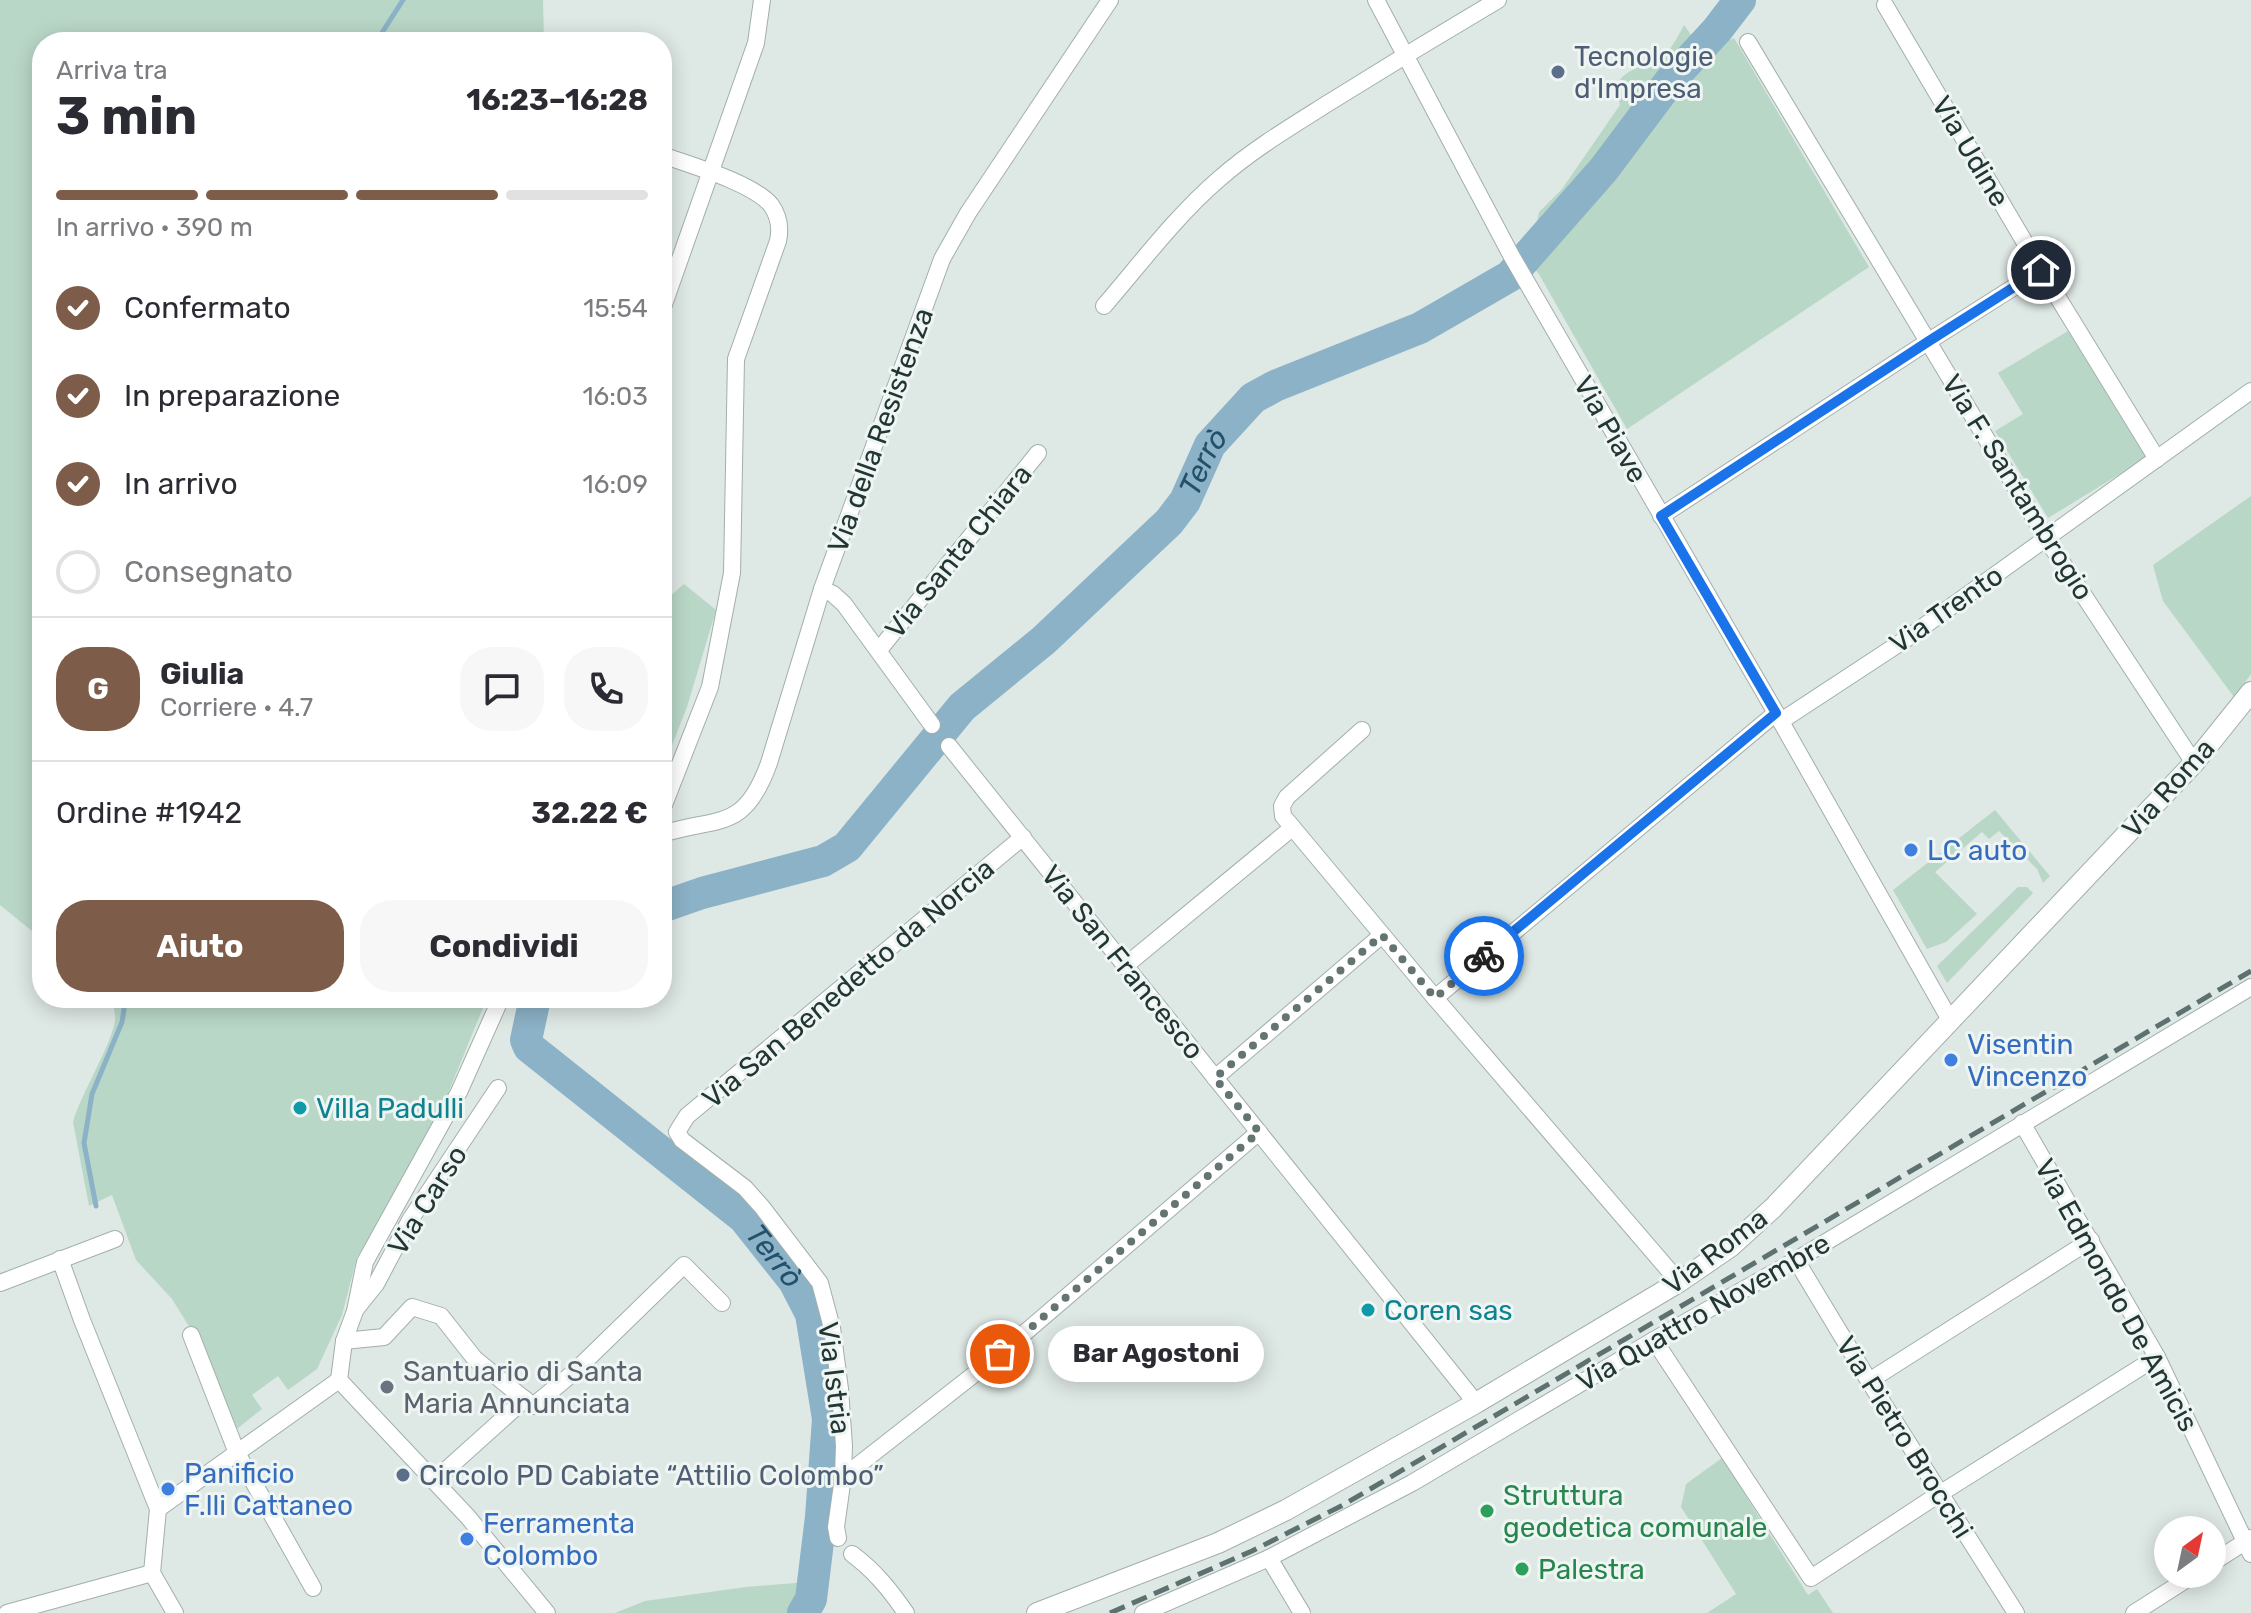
<!DOCTYPE html>
<html lang="it">
<meta charset="utf-8">
<style>
:root{--surface:#fff;--page:#f7f7f7;--text:#2b2b33;--muted:#7c7c81;--line:#e1e1e2;--accent:#7d5d49}
body{margin:0;font-family:Rubik,sans-serif;background:var(--page);color:var(--text);height:100vh;display:flex;flex-direction:column;font-size:30px;white-space:nowrap}
*{box-sizing:border-box;margin:0}
p{font-size:26px;color:var(--muted)}
.icon{flex:none;width:44px;height:44px;fill:none;stroke:currentColor;stroke-width:2;stroke-linecap:round;stroke-linejoin:round}
.map{position:relative;flex:1;overflow:hidden}
.details{position:absolute;left:32px;top:32px;width:640px;height:976px;display:flex;flex-direction:column;background:var(--surface);border-radius:32px;box-shadow:0 4px 20px #0003}
.details>*{flex:none}
.needle{width:52px;rotate:33deg}
.buttons{position:absolute;left:2154px;top:1516px;display:grid;gap:16px}
.buttons a{display:grid;place-items:center;width:72px;height:72px;border-radius:50%;background:var(--surface);box-shadow:0 4px 20px #0003;font-size:40px}
.pin{position:absolute;display:grid;place-items:center;width:68px;height:68px;color:#fff;margin:-34px;border:4px solid #fff;border-radius:50%;box-shadow:0 2px 8px #0007}
.courier{position:absolute;display:grid;place-items:center;width:80px;height:80px;margin:-40px;border:6px solid #1a73e8;border-radius:50%;background:#fff;color:#222;box-shadow:0 2px 10px #0007}
.bubble{position:absolute;height:56px;border-radius:28px;background:var(--surface);box-shadow:0 4px 20px #0003;font-size:26px;font-weight:700;line-height:56px;text-align:center}
.overview em{font-style:normal;font-weight:700}
.overview div{display:flex;flex-direction:column-reverse}
.overview{display:flex;align-items:center;justify-content:space-between;height:136px;padding:0 24px}
h1{font-size:52px;font-weight:700;line-height:60px}
.bar{display:grid;grid-template-columns:repeat(4,1fr);gap:12px 8px;align-content:center;height:96px;padding:0 24px}
.bar i{height:10px;border-radius:6px;background:var(--line)}
.bar .selected{background:var(--accent)}
.bar p{grid-column:span 4}
.line{display:flex;align-items:center;gap:20px;padding:0 24px;border-top:2px solid var(--line)}
.line div{flex:1}
.round{display:grid;place-items:center;flex:none;width:84px;height:84px;border-radius:32px;background:var(--page)}
ol{padding:0 24px;list-style:none}
li{display:flex;align-items:center;gap:24px;height:88px}
li p{margin-inline-start:auto}
li .icon{padding:8px;border-radius:50%;background:var(--accent);color:#fff;stroke-width:4}
li:last-child{color:var(--muted)}
li i{width:44px;height:44px;border:4px solid var(--line);border-radius:50%}
.primary-button{display:flex;gap:16px;margin-top:auto;padding:16px 24px}
.primary-button a{flex:1;height:92px;border-radius:32px;background:var(--accent);color:#fff;font-size:32px;font-weight:700;line-height:92px;text-align:center}
.primary-button a+a{background:var(--page);color:var(--text)}
.map>svg:first-child{display:block}
.green{fill:#b9d7c7}
.lines{fill:none;stroke-linecap:round;stroke-linejoin:round}
.stream{stroke:#8cb2c7;stroke-width:5}
.river{stroke:#8cb2c7;stroke-width:32}
.minor-casing{stroke:#a2afac;stroke-width:18}
.tertiary-casing{stroke:#a2afac;stroke-width:22}
.minor{stroke:#fff;stroke-width:16}
.tertiary{stroke:#fff;stroke-width:20}
.rail{stroke:#5c7170;stroke-width:5;stroke-dasharray:16 8;stroke-linecap:butt}
.done{stroke:#647472;stroke-width:8;stroke-dasharray:0 14.4}
.route{stroke:#1a73e8;stroke-width:10}
.service-dot{fill:#5c6f8a;stroke:#eef5f3;stroke-width:3}
.shop-dot{fill:#3f7fe0;stroke:#eef5f3;stroke-width:3}
.culture-dot{fill:#0f9aa8;stroke:#eef5f3;stroke-width:3}
.worship-dot{fill:#6b7280;stroke:#eef5f3;stroke-width:3}
.leisure-dot{fill:#2e9e5b;stroke:#eef5f3;stroke-width:3}
.labels{text-anchor:middle;stroke-width:6;stroke-linejoin:round;paint-order:stroke}
.service-label{font-size:28px;fill:#4e5e75;stroke:#eef5f3;text-anchor:start}
.street-label{font-size:28px;fill:#223634;stroke:#eef5f3}
.shop-label{font-size:28px;fill:#366cbe;stroke:#eef5f3;text-anchor:start}
.culture-label{font-size:28px;fill:#0d838f;stroke:#eef5f3;text-anchor:start}
.worship-label{font-size:28px;fill:#5b616d;stroke:#eef5f3;text-anchor:start}
.leisure-label{font-size:28px;fill:#27864d;stroke:#eef5f3;text-anchor:start}
.water-label{font-size:30px;font-style:italic;fill:#23506a;stroke:#eef5f3}
</style>
<div class="map">
<svg width="2251" height="1613" viewBox="0 0 2251 1613">
<rect width="100%" height="100%" fill="#dee8e5"/>
<g class="green">
<path d="M 0,0 L 543,0 L 544,42 L 42,42 L 42,939 L 0,905 Z"/>
<path d="M 1684,25 L 1696,42 L 1668,76 L 1613,151 L 1533,242 L 1539,212 L 1562,189 L 1620,105 C 1619,100 1616,91 1617,86 C 1622,67 1654,66 1667,52 C 1674,45 1679,34 1684,25 Z"/>
<path d="M 1734,38 L 1869,267 L 1627,429 L 1540,276 L 1529,261 L 1628,152 L 1635,139 L 1652,127 L 1669,106 L 1672,87 L 1690,65 L 1705,51 Z"/>
<path d="M 2068,331 L 2146,458 L 2048,518 L 1995,431 L 2023,414 L 1998,373 Z"/>
<path d="M 2251,496 L 2251,674 L 2234,697 L 2163,601 L 2153,565 Z"/>
<path d="M 684,584 L 716,610 L 687,707 L 662,771 L 662,603 Z"/>
<path d="M 1995,810 L 2050,876 L 2043,883 L 2037,869 L 1999,831 L 1989,839 L 1982,832 L 1935,872 L 1977,914 L 1946,942 L 1927,949 L 1893,890 Z"/>
<path d="M 2018,887 L 2027,887 L 2033,893 L 1947,983 L 1937,966 Z"/>
<path d="M 109,998 L 487,998 L 444,1103 L 385,1213 L 357,1257 L 342,1315 L 317,1369 L 288,1390 L 278,1376 L 252,1395 L 262,1409 L 233,1432 L 205,1352 L 172,1299 L 136,1260 L 112,1195 L 89,1206 L 73,1122 C 80,1095 117,1036 115,1016 C 115,1009 112,1003 109,998 Z"/>
<path d="M 1722,1458 L 1808,1595 L 1817,1589 L 1833,1613 L 1707,1613 L 1736,1594 L 1681,1507 L 1686,1484 Z"/>
<path d="M 807,1582 L 804,1594 L 795,1613 L 615,1613 L 645,1601 L 746,1587 Z"/>
</g>
<g class="lines">
<g class="stream">
<path d="M 376,42 L 403,0"/>
<path d="M 96,1206 L 84,1143 L 92,1094 L 122,1022 L 125,1003 L 124,998"/>
</g>
<g class="river">
<path id="s1" d="M 662,907 L 702,893 L 823,861 L 847,847 L 962,707 L 1044,640 L 1169,522 L 1185,501 L 1210,445 L 1253,398 L 1275,386 L 1420,328 L 1510,276 L 1604,169 L 1670,81 L 1717,30 L 1740,0"/>
<path id="s2" d="M 535,998 L 526,1040 L 529,1047 L 744,1218 L 794,1281 L 811,1314 L 828,1419 L 821,1517 L 811,1599 L 803,1613"/>
</g>
<defs>
<g id="minor">
<path d="M 1376,0 L 1511,255 L 1776,713 L 1950,1020"/>
<path d="M 1885,5 L 2041,270 L 2157,459"/>
<path d="M 1748,42 L 2046,538 L 2194,763"/>
<path d="M 662,155 C 690,165 753,183 771,205 C 779,216 781,227 778,241 L 736,359 L 732,573 L 710,687 L 662,810"/>
<path d="M 1104,306 C 1141,263 1176,216 1219,179 C 1253,149 1292,126 1330,102 C 1386,67 1442,33 1498,0"/>
<path d="M 662,310 L 756,43 L 762,0"/>
<path d="M 1661,516 L 1929,341 L 2041,270"/>
<path d="M 822,589 L 833,594 L 844,604 L 932,725"/>
<path d="M 879,650 L 1038,453"/>
<path d="M 1781,721 L 1906,639 L 2251,391"/>
<path d="M 1362,730 L 1287,797 L 1282,806 L 1283,816 L 1435,998 L 1679,1282"/>
<path d="M 949,746 L 1476,1403"/>
<path d="M 662,834 C 720,816 744,832 769,763 L 822,589 L 942,259 L 968,213 L 1110,0"/>
<path d="M 1125,966 L 1292,828"/>
<path d="M 1435,998 L 1776,713"/>
<path d="M 1215,1078 L 1382,935"/>
<path d="M 2022,1123 L 2157,1357 L 2251,1554"/>
<path d="M 60,1259 L 82,1320 L 158,1509 L 152,1573"/>
<path d="M 1796,1260 L 1869,1381 L 2016,1613"/>
<path d="M 0,1283 L 115,1239"/>
<path d="M 356,1309 L 376,1284 L 410,1220 L 498,1088"/>
<path d="M 191,1335 L 237,1453 L 313,1588"/>
<path d="M 1654,1340 L 1811,1578 L 1930,1500 L 2157,1357"/>
<path d="M 344,1341 L 384,1337 L 412,1307 L 441,1316 L 475,1359 L 533,1406 L 573,1373 L 684,1265 L 722,1303"/>
<path d="M 339,1380 L 344,1341 L 355,1311 L 365,1262 L 459,1092 L 501,998"/>
<path d="M 339,1380 L 468,1517 L 547,1613"/>
<path d="M 1869,1381 L 2091,1240"/>
<path d="M 843,1477 L 1000,1354 L 1259,1132"/>
<path d="M 435,1480 L 525,1399"/>
<path d="M 158,1509 L 339,1380"/>
<path d="M 838,1538 L 836,1527 L 843,1477 L 844,1446 L 840,1389 L 832,1328 L 820,1283 L 762,1207 L 745,1188 L 682,1140 L 677,1132 L 687,1116 L 1023,837"/>
<path d="M 852,1554 C 875,1571 890,1590 906,1613"/>
<path d="M 1269,1558 L 1302,1613"/>
<path d="M 2212,1563 L 2251,1538"/>
<path d="M 152,1573 L 175,1613"/>
<path d="M 7,1613 L 152,1573"/>
<path d="M 1143,1613 L 1269,1558 L 1412,1483 L 1654,1340 L 1796,1260 L 2251,987"/>
<path d="M 2134,1613 L 2195,1574"/>
</g>
<path id="tertiary" d="M 1037,1613 L 1218,1543 L 1286,1510 L 1476,1403 L 1679,1282 L 1730,1247 L 1773,1208 L 2194,763 L 2251,692"/>
</defs>
<use href="#minor" class="minor-casing"/>
<use href="#tertiary" class="tertiary-casing"/>
<use href="#minor" class="minor"/>
<use href="#tertiary" class="tertiary"/>
<path class="rail" d="M 1110,1613 L 1252,1551 L 1343,1505 L 2251,971"/>
</g>
<g class="lines">
<path class="done" d="M 1000,1354 L 1259,1132 L 1215,1078 L 1382,935 L 1435,998 L 1484,956"/>
<path class="route" d="M 1484,956 L 1776,713 L 1661,516 L 1929,341 L 2041,270"/>
</g>
<g class="service-dot">
<circle cx="1558" cy="72" r="8"/>
<circle cx="403" cy="1475" r="8"/>
</g>
<g class="shop-dot">
<circle cx="1911" cy="850" r="8"/>
<circle cx="1951" cy="1060" r="8"/>
<circle cx="168" cy="1489" r="8"/>
<circle cx="467" cy="1539" r="8"/>
</g>
<g class="culture-dot">
<circle cx="300" cy="1108" r="8"/>
<circle cx="1368" cy="1310" r="8"/>
</g>
<circle class="worship-dot" cx="387" cy="1387" r="8"/>
<g class="leisure-dot">
<circle cx="1487" cy="1511" r="8"/>
<circle cx="1522" cy="1569" r="8"/>
</g>
<g class="labels">
<g class="service-label">
<text x="1574" y="66">Tecnologie<tspan x="1574" dy="32">d'Impresa</tspan></text>
<text x="419" y="1485">Circolo PD Cabiate “Attilio Colombo”</text>
</g>
<g class="street-label">
<text transform="translate(1971 151) rotate(59)" y="10">Via Udine</text>
<text transform="translate(1611 429) rotate(60)" y="10">Via Piave</text>
<text transform="translate(880 430) rotate(-70)" y="10">Via della Resistenza</text>
<text transform="translate(2018 487) rotate(58)" y="10">Via F. Santambrogio</text>
<text transform="translate(958 551) rotate(-51)" y="10">Via Santa Chiara</text>
<text transform="translate(1946 609) rotate(-35)" y="10">Via Trento</text>
<text transform="translate(2168 788) rotate(-48)" y="10">Via Roma</text>
<text transform="translate(1123 962) rotate(51)" y="10">Via San Francesco</text>
<text transform="translate(848 983) rotate(-40)" y="10">Via San Benedetto da Norcia</text>
<text transform="translate(427 1200) rotate(-58)" y="10">Via Carso</text>
<text transform="translate(1715 1251) rotate(-37)" y="10">Via Roma</text>
<text transform="translate(2117 1295) rotate(61)" y="10">Via Edmondo De Amicis</text>
<text transform="translate(1703 1312) rotate(-30)" y="10">Via Quattro Novembre</text>
<text transform="translate(835 1378) rotate(83)" y="10">Via Istria</text>
<text transform="translate(1905 1437) rotate(58)" y="10">Via Pietro Brocchi</text>
</g>
<g class="shop-label">
<text x="1927" y="860">LC auto</text>
<text x="1967" y="1054">Visentin<tspan x="1967" dy="32">Vincenzo</tspan></text>
<text x="184" y="1483">Panificio<tspan x="184" dy="32">F.lli Cattaneo</tspan></text>
<text x="483" y="1533">Ferramenta<tspan x="483" dy="32">Colombo</tspan></text>
</g>
<g class="culture-label">
<text x="316" y="1118">Villa Padulli</text>
<text x="1384" y="1320">Coren sas</text>
</g>
<g class="worship-label">
<text x="403" y="1381">Santuario di Santa<tspan x="403" dy="32">Maria Annunciata</tspan></text>
</g>
<g class="leisure-label">
<text x="1503" y="1505">Struttura<tspan x="1503" dy="32">geodetica comunale</tspan></text>
<text x="1538" y="1579">Palestra</text>
</g>
<g class="water-label">
<text dy="10" stroke="none"><textPath href="#s1" startOffset="724">Terrò</textPath></text>
<text dy="10" stroke="none"><textPath href="#s2" startOffset="374">Terrò</textPath></text>
</g>
</g>
</svg>
<div class="buttons">
<a><svg class="needle" viewBox="-14 -14 28 28"><path d="M0-13l5 13h-10z" fill="#e53935"/><path d="M0 13l5-13h-10z" fill="#7c7c81"/></svg></a>
</div>
<div class="pin" style="left:1000px;top:1354px;background:#ea580c"><svg class="icon" aria-label="bag" viewBox="0 0 24 24"><path d="M5 8h14l-1 12H6zM9 8a3 3 0 0 1 6 0"/></svg></div>
<div class="pin" style="left:2041px;top:270px;background:#1f2937"><svg class="icon" aria-label="home" viewBox="0 0 24 24"><path d="M3 11l9-7 9 7M6 9v11h12V9"/></svg></div>
<div class="courier" style="left:1484px;top:956px"><svg class="icon" aria-label="bike" viewBox="0 0 24 24"><circle cx="6" cy="16" r="4"/><circle cx="18" cy="16" r="4"/><path d="M6 16l4-8h5l3 8M10 8l3 8H6M13 5h3"/></svg></div>
<div class="bubble" style="left:1048px;top:1326px;width:216px">Bar Agostoni</div>
<section class="details">
<div class="overview"><div><h1>3 min</h1><p>Arriva tra</p></div><em>16:23–16:28</em></div>
<div class="bar"><i class="selected"></i><i class="selected"></i><i class="selected"></i><i></i><p>In arrivo · 390 m</p></div>
<ol>
<li><svg class="icon" aria-label="check" viewBox="0 0 24 24"><path d="M5 12l5 5 9-10"/></svg>Confermato<p>15:54</p></li>
<li><svg class="icon" aria-label="check" viewBox="0 0 24 24"><path d="M5 12l5 5 9-10"/></svg>In preparazione<p>16:03</p></li>
<li><svg class="icon" aria-label="check" viewBox="0 0 24 24"><path d="M5 12l5 5 9-10"/></svg>In arrivo<p>16:09</p></li>
<li><i></i>Consegnato</li>
</ol>
<div class="line" style="height:144px"><b class="round" style="background:var(--accent);color:#fff">G</b><div><b>Giulia</b><p>Corriere · 4.7</p></div><a class="round"><svg class="icon" aria-label="chat" viewBox="0 0 24 24"><path d="M4 5h16v11H9l-5 4z"/></svg></a><a class="round"><svg class="icon" aria-label="phone" viewBox="0 0 24 24"><path d="M5 4h4l2 5-3 2q2 4 5 5l2-3 5 2v4C11 20 4 13 5 4z"/></svg></a></div>
<div class="line" style="height:104px"><div>Ordine #1942</div><b>32.22 €</b></div>
<div class="primary-button"><a>Aiuto</a><a>Condividi</a></div>
</section>
</div>
